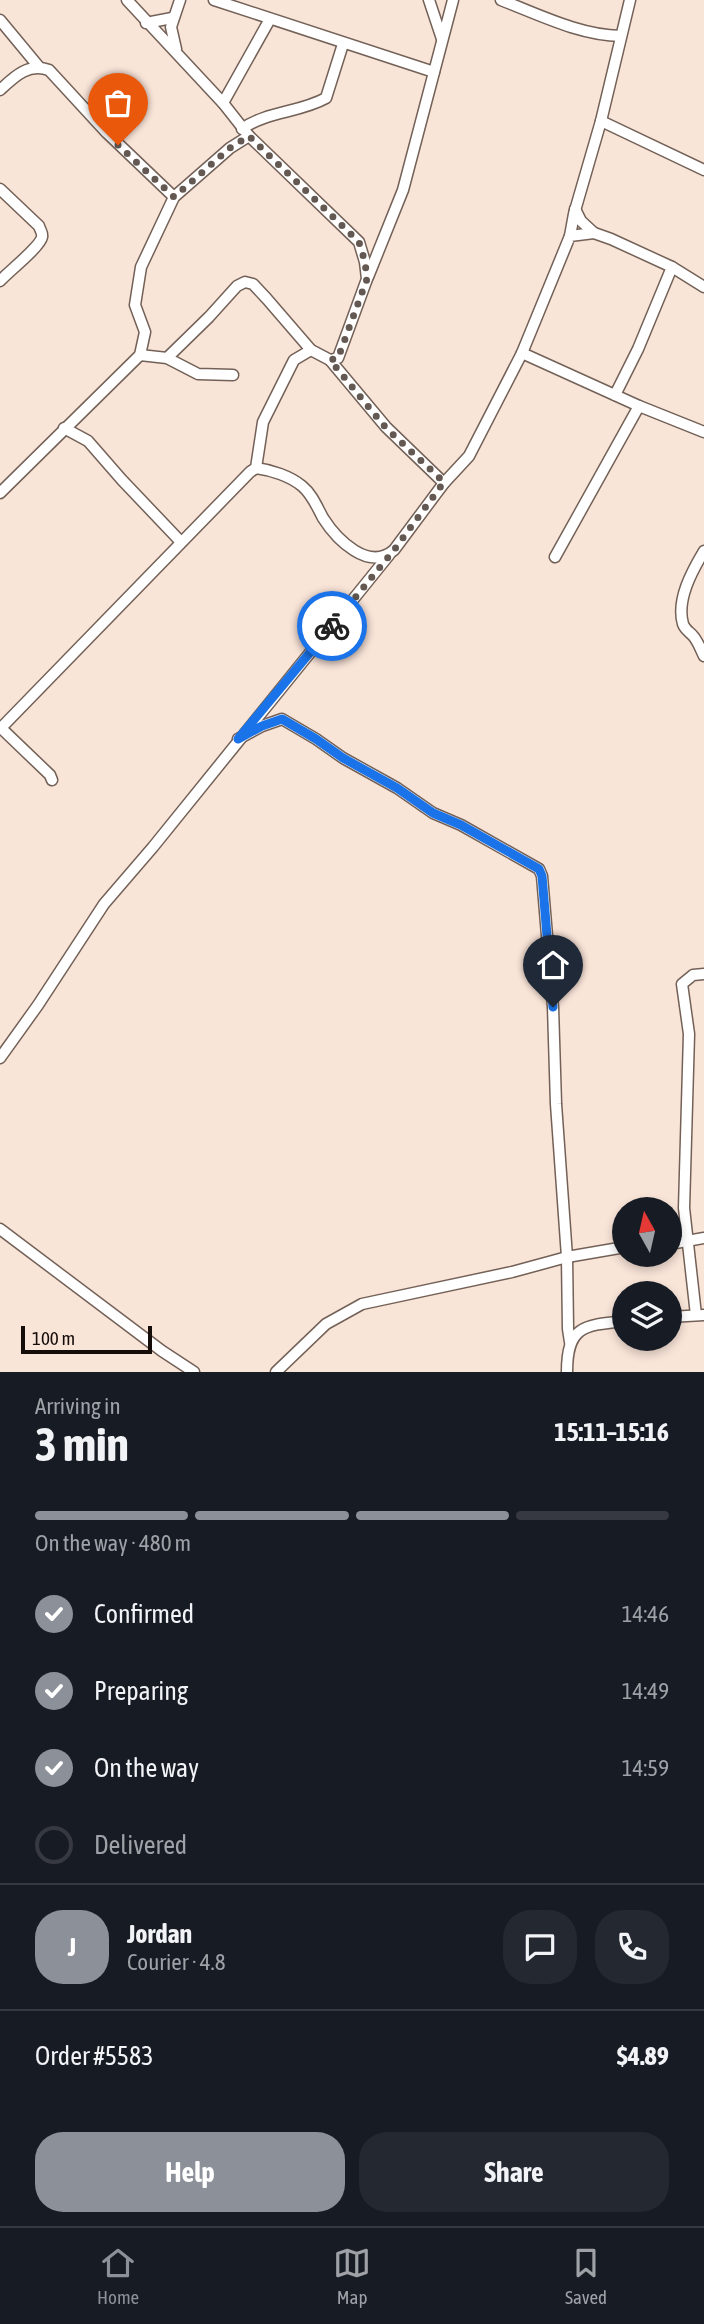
<!DOCTYPE html>
<meta charset="utf-8">
<style>
:root{--surface:#171b24;--page:#242831;--text:#f1f3f6;--muted:#9ea1a6;--line:#363941;--accent:#8c9099}
body{margin:0;font-family:"Asap Condensed",sans-serif;background:var(--page);color:var(--text);height:100vh;display:flex;flex-direction:column;font-size:26px;white-space:nowrap}
*{box-sizing:border-box;margin:0}
p{font-size:23px;color:var(--muted)}
.icon{flex:none;width:38px;height:38px;fill:none;stroke:currentColor;stroke-width:2;stroke-linecap:round;stroke-linejoin:round}
.map{position:relative;height:1372px;overflow:hidden}
.sheet{display:flex;flex-direction:column;background:var(--surface);flex:1}
.sheet>*{flex:none}
.needle{width:46px;rotate:352deg}
.controls{position:absolute;left:612px;top:1197px;display:grid;gap:14px}
.controls a{display:grid;place-items:center;width:70px;height:70px;border-radius:50%;background:var(--surface);box-shadow:0 4px 10px #0003;font-size:35px}
.scale{position:absolute;left:21px;bottom:18px;width:131px;box-sizing:border-box;padding-left:7px;border:4px solid #140d0a;border-top:0;font-size:19px;line-height:24px;white-space:nowrap;color:#140d0a;-webkit-text-stroke:5px #f9e4d8;paint-order:stroke}
.pin{position:absolute;display:grid;place-items:center;width:60px;height:60px;color:#fff;margin:-72px -30px;border-radius:50% 50% 50% 0;rotate:-45deg;box-shadow:0 0 7px #0007}
.pin .icon{rotate:45deg}
.courier{position:absolute;display:grid;place-items:center;width:70px;height:70px;margin:-35px;border:5px solid #1a73e8;border-radius:50%;background:#fff;color:#222;box-shadow:0 2px 9px #0007}
.headline em{font-style:normal;font-weight:700}
.headline div{display:flex;flex-direction:column-reverse}
.headline{display:flex;align-items:center;justify-content:space-between;height:119px;padding:0 35px}
h1{font-size:46px;font-weight:700;line-height:52px}
.bar{display:grid;grid-template-columns:repeat(4,1fr);gap:10px 7px;align-content:center;height:84px;padding:0 35px}
.bar i{height:9px;border-radius:5px;background:var(--line)}
.bar .selected{background:var(--accent)}
.bar p{grid-column:span 4}
.line{display:flex;align-items:center;gap:18px;padding:0 35px;border-top:2px solid var(--line)}
.line div{flex:1}
.round{display:grid;place-items:center;flex:none;width:74px;height:74px;border-radius:28px;background:var(--page)}
ol{padding:0 35px;list-style:none}
li{display:flex;align-items:center;gap:21px;height:77px}
li p{margin-inline-start:auto}
li .icon{padding:7px;border-radius:50%;background:var(--accent);color:#fff;stroke-width:4}
li:last-child{color:var(--muted)}
li i{width:38px;height:38px;border:4px solid var(--line);border-radius:50%}
.button{display:flex;gap:14px;margin-top:auto;padding:14px 35px}
.button a{flex:1;height:80px;border-radius:28px;background:var(--accent);color:#fff;font-size:28px;font-weight:700;line-height:80px;text-align:center}
.button a+a{background:var(--page);color:var(--text)}
.menu{display:flex;justify-content:space-around;align-items:center;height:98px;border-top:2px solid var(--line);background:var(--surface);font-size:19px;color:var(--muted)}
.menu a{display:grid;justify-items:center;gap:4px}
.menu .selected{color:var(--accent)}
.map>svg:first-child{display:block}
.lines{fill:none;stroke-linecap:round;stroke-linejoin:round}
.minor-casing{stroke:#736157;stroke-width:13}
.minor{stroke:#fff;stroke-width:10}
.done{stroke:#645852;stroke-width:7;stroke-dasharray:0 12.6}
.route{stroke:#1a73e8;stroke-width:9}
</style>
<div class="map">
<svg width="704" height="1372" viewBox="0 0 704 1372">
<rect width="100%" height="100%" fill="#f9e4d8"/>
<g class="lines">
<defs>
<g id="minor">
<path d="M 127,0 L 223,103 L 249,136 L 359,242 L 365,262 L 367,279 L 338,358 L 330,360 L 311,350 L 267,299 L 253,284 L 245,282 L 237,286 L 209,317 L 167,358"/>
<path d="M 214,0 L 434,72"/>
<path d="M 429,0 L 442,39"/>
<path d="M 501,0 C 540,15 579,35 621,36"/>
<path d="M 0,20 L 39,67"/>
<path d="M 146,23 L 172,18"/>
<path d="M 176,49 L 171,27 L 180,0"/>
<path d="M 0,90 C 15,76 28,63 49,70 L 107,133 L 174,197"/>
<path d="M 223,103 L 270,19"/>
<path d="M 601,121 L 704,170"/>
<path d="M 242,129 C 267,111 299,113 326,98 L 343,44"/>
<path d="M 0,189 L 39,226 C 40,230 43,233 42,237 C 40,247 8,272 0,281"/>
<path d="M 575,209 L 581,221 L 594,233"/>
<path d="M 570,236 L 574,214 L 601,121 L 630,0"/>
<path d="M 368,277 L 403,190 L 453,0"/>
<path d="M 522,353 L 639,406 L 704,432"/>
<path d="M 140,355 L 167,358 L 198,374 L 233,375"/>
<path d="M 330,360 L 386,427 L 444,483"/>
<path d="M 615,395 L 638,349 L 672,267"/>
<path d="M 64,428 L 88,441 L 122,480 L 181,542"/>
<path d="M 256,468 C 271,470 290,476 302,486 C 312,494 317,507 323,518 C 337,540 369,572 394,550 L 444,483 L 469,456 L 522,353 L 570,236 L 594,233 L 611,239 L 672,267 L 704,287"/>
<path d="M 0,493 L 140,355 L 145,332 L 135,305 L 141,267 L 174,197 L 230,148 L 249,136"/>
<path d="M 704,551 C 692,571 676,600 683,624 C 685,630 690,632 694,637 C 698,642 701,650 704,656"/>
<path d="M 555,557 L 639,406"/>
<path d="M 1,728 L 50,775 L 52,780"/>
<path d="M 0,729 L 250,472 L 256,468 L 263,422 L 294,360 L 311,350"/>
<path d="M 238,739 L 262,726 L 282,719 L 316,739 L 343,758 L 397,788 L 433,813 L 461,825 L 539,869 L 542,876 L 553,1007 L 556,1104 L 567,1257 L 568,1329 L 570,1342"/>
<path d="M 0,1058 L 38,1005 L 104,904 L 153,847 L 389,555"/>
<path d="M 0,1229 L 162,1351 L 194,1372"/>
<path d="M 670,1244 L 704,1238"/>
<path d="M 696,1315 L 684,1208 L 689,1034 L 682,984 L 693,975 L 704,974"/>
<path d="M 670,1317 L 704,1315"/>
<path d="M 276,1372 L 326,1324 L 362,1304 L 512,1272 L 567,1257 L 625,1247"/>
<path d="M 567,1372 C 567,1326 584,1325 625,1321"/>
</g>
</defs>
<use href="#minor" class="minor-casing"/>
<use href="#minor" class="minor"/>
</g>
<g class="lines">
<path class="done" d="M 118,145 L 174,197 L 230,148 L 249,136 L 359,242 L 365,262 L 367,279 L 338,358 L 330,360 L 386,428 L 444,482 L 394,550 L 332,626"/>
<path class="route" d="M 332,626 L 238,739 L 262,726 L 282,719 L 316,739 L 343,758 L 397,788 L 433,813 L 461,825 L 539,869 L 542,876 L 553,1007"/>
</g>
</svg>
<div class="controls">
<a><svg class="needle" viewBox="-14 -14 28 28"><path d="M0-13l5 13h-10z" fill="#e53935"/><path d="M0 13l5-13h-10z" fill="#9ea1a6"/></svg></a>
<a><svg class="icon" aria-label="layers" viewBox="0 0 24 24"><path d="M12 4l9 5-9 5-9-5zM3 14l9 5 9-5"/></svg></a>
</div>
<div class="scale">100 m</div>
<div class="pin" style="left:118px;top:145px;background:#ea580c"><svg class="icon" aria-label="bag" viewBox="0 0 24 24"><path d="M5 8h14l-1 12H6zM9 8a3 3 0 0 1 6 0"/></svg></div>
<div class="pin" style="left:553px;top:1007px;background:#1f2937"><svg class="icon" aria-label="home" viewBox="0 0 24 24"><path d="M3 11l9-7 9 7M6 9v11h12V9"/></svg></div>
<div class="courier" style="left:332px;top:626px"><svg class="icon" aria-label="bike" viewBox="0 0 24 24"><circle cx="6" cy="16" r="4"/><circle cx="18" cy="16" r="4"/><path d="M6 16l4-8h5l3 8M10 8l3 8H6M13 5h3"/></svg></div>
</div>
<section class="sheet">
<div class="headline"><div><h1>3 min</h1><p>Arriving in</p></div><em>15:11–15:16</em></div>
<div class="bar"><i class="selected"></i><i class="selected"></i><i class="selected"></i><i></i><p>On the way · 480 m</p></div>
<ol>
<li><svg class="icon" aria-label="check" viewBox="0 0 24 24"><path d="M5 12l5 5 9-10"/></svg>Confirmed<p>14:46</p></li>
<li><svg class="icon" aria-label="check" viewBox="0 0 24 24"><path d="M5 12l5 5 9-10"/></svg>Preparing<p>14:49</p></li>
<li><svg class="icon" aria-label="check" viewBox="0 0 24 24"><path d="M5 12l5 5 9-10"/></svg>On the way<p>14:59</p></li>
<li><i></i>Delivered</li>
</ol>
<div class="line" style="height:126px"><b class="round" style="background:var(--accent);color:#fff">J</b><div><b>Jordan</b><p>Courier · 4.8</p></div><a class="round"><svg class="icon" aria-label="chat" viewBox="0 0 24 24"><path d="M4 5h16v11H9l-5 4z"/></svg></a><a class="round"><svg class="icon" aria-label="phone" viewBox="0 0 24 24"><path d="M5 4h4l2 5-3 2q2 4 5 5l2-3 5 2v4C11 20 4 13 5 4z"/></svg></a></div>
<div class="line" style="height:91px"><div>Order #5583</div><b>$4.89</b></div>
<div class="button"><a>Help</a><a>Share</a></div>
</section>
<nav class="menu">
<a class="selected"><svg class="icon" aria-label="home" viewBox="0 0 24 24"><path d="M3 11l9-7 9 7M6 9v11h12V9"/></svg>Home</a>
<a><svg class="icon" aria-label="map" viewBox="0 0 24 24"><path d="M3 6l6-2 6 2 6-2v14l-6 2-6-2-6 2zM9 4v14M15 6v14"/></svg>Map</a>
<a><svg class="icon" aria-label="saved" viewBox="0 0 24 24"><path d="M7 4h10v16l-5-4-5 4z"/></svg>Saved</a>
</nav>
